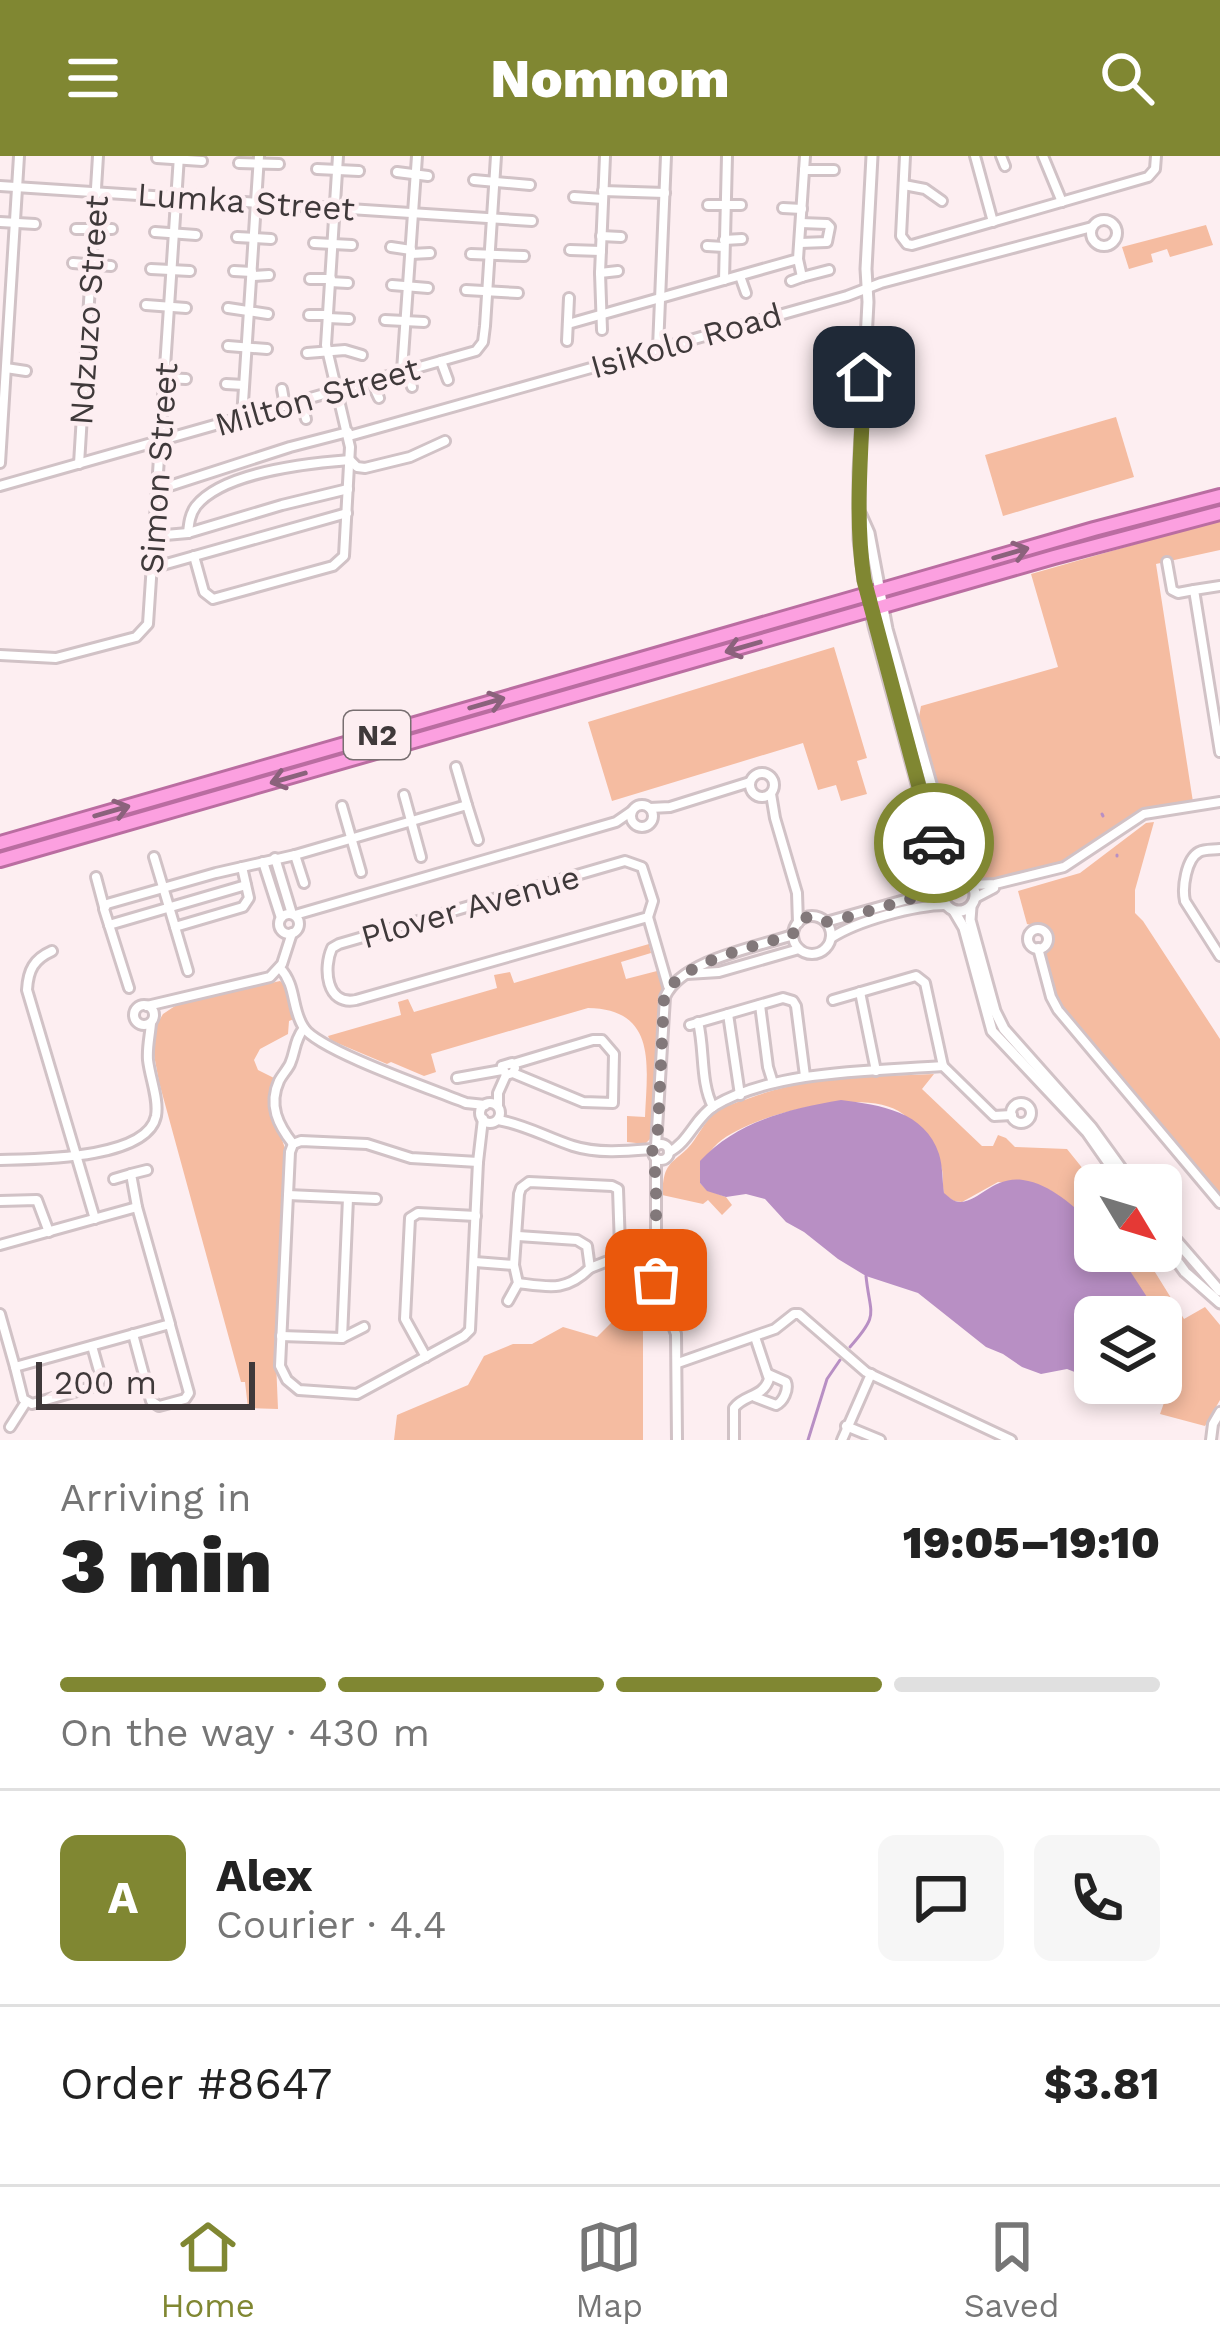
<!DOCTYPE html>
<meta charset="utf-8">
<style>
:root{--surface:#fff;--page:#f6f6f6;--text:#222;--muted:#767676;--line:#e0e0e0;--accent:#808732}
body{margin:0;font-family:"Work Sans",sans-serif;background:var(--page);color:var(--text);height:100vh;display:flex;flex-direction:column;font-size:45px;white-space:nowrap}
*{box-sizing:border-box;margin:0}
p{font-size:39px;color:var(--muted)}
.icon{flex:none;width:66px;height:66px;fill:none;stroke:currentColor;stroke-width:2;stroke-linecap:round;stroke-linejoin:round}
.map{position:relative;height:1284px;overflow:hidden}
.details{display:flex;flex-direction:column;background:var(--surface);flex:1}
.details>*{flex:none}
.needle{width:78px;rotate:128deg}
.buttons{position:absolute;left:1074px;top:1008px;display:grid;gap:24px}
.buttons a{display:grid;place-items:center;width:108px;height:108px;border-radius:18px;background:var(--surface);box-shadow:0 6px 18px #0003;font-size:60px}
.scale{position:absolute;left:36px;bottom:30px;width:219px;box-sizing:border-box;padding-left:12px;border:6px solid #3f393a;border-top:0;font-size:33px;line-height:42px;white-space:nowrap;color:#3f393a;-webkit-text-stroke:9px #fdeef1;paint-order:stroke}
.pin{position:absolute;display:grid;place-items:center;width:102px;height:102px;color:#fff;margin:-51px;border-radius:24px;box-shadow:0 6px 18px #0006}
.courier{position:absolute;display:grid;place-items:center;width:120px;height:120px;margin:-60px;border:9px solid #808732;border-radius:50%;background:#fff;color:#222;box-shadow:0 3px 15px #0007}
.headline em{font-style:normal;font-weight:800}
.headline div{display:flex;flex-direction:column-reverse}
.headline{display:flex;align-items:center;justify-content:space-between;height:204px;padding:0 60px}
h1{font-size:78px;font-weight:800;line-height:90px}
.bar{display:grid;grid-template-columns:repeat(4,1fr);gap:18px 12px;align-content:center;height:144px;padding:0 60px}
.bar i{height:15px;border-radius:9px;background:var(--line)}
.bar .selected{background:var(--accent)}
.bar p{grid-column:span 4}
.line{display:flex;align-items:center;gap:30px;padding:0 60px;border-top:3px solid var(--line)}
.line div{flex:1}
.round{display:grid;place-items:center;flex:none;width:126px;height:126px;border-radius:18px;background:var(--page)}
header{display:flex;justify-content:space-between;align-items:center;height:156px;padding:0 60px;background:var(--accent);color:#fff;font-size:54px;font-weight:800}
.tabs{display:flex;justify-content:space-around;align-items:center;height:168px;border-top:3px solid var(--line);background:var(--surface);font-size:33px;color:var(--muted)}
.tabs a{display:grid;justify-items:center;gap:6px}
.tabs .selected{color:var(--accent)}
.map>svg:first-child{display:block}
.green{fill:#f5bca1}
.water{fill:#b88fc4}
.lines{fill:none;stroke-linecap:round;stroke-linejoin:round}
.stream{stroke:#b88fc4;stroke-width:3}
.minor-casing{stroke:#d1c2c6;stroke-width:14}
.tertiary-casing{stroke:#d1c2c6;stroke-width:15}
.trunk-casing{stroke:#ba6da1;stroke-width:18}
.minor{stroke:#fff;stroke-width:8}
.tertiary{stroke:#fff;stroke-width:9}
.trunk{stroke:#fca0e0;stroke-width:12}
.oneway{stroke:#8b627c}
.done{stroke:#82787a;stroke-width:12;stroke-dasharray:0 21.6}
.route{stroke:#808732;stroke-width:15}
.labels{text-anchor:middle;stroke-width:9;stroke-linejoin:round;paint-order:stroke}
.shield{fill:#fdeef1;stroke:#786f71;stroke-width:3}
.shield-label{font-size:30px;font-weight:bold;fill:#3f393a}
.street-label{font-size:33px;fill:#3f393a;stroke:#fdeef1}
</style>
<header><svg class="icon" aria-label="menu" viewBox="0 0 24 24"><path d="M4 6h16M4 12h16M4 18h16"/></svg>Nomnom<svg class="icon" aria-label="search" viewBox="0 0 24 24"><circle cx="10" cy="10" r="6"/><path d="M15 15l6 6"/></svg></header>
<div class="map">
<svg width="1220" height="1284" viewBox="0 0 1220 1284">
<rect width="100%" height="100%" fill="#fdeef1"/>
<g class="green">
<path d="M 1206,69 L 1213,89 L 1170,101 L 1167,93 L 1151,98 L 1153,106 L 1129,113 L 1122,91 Z"/>
<path d="M 1116,261 L 1134,321 L 1003,360 L 985,299 Z"/>
<path d="M 1220,364 L 1220,394 L 1156,408 L 1193,646 L 1133,658 L 1064,706 L 985,726 L 970,718 L 960,704 L 919,561 L 921,550 L 1058,511 L 1031,418 Z"/>
<path d="M 834,491 L 867,602 L 857,605 L 867,638 L 841,645 L 836,629 L 818,634 L 803,587 L 612,645 L 588,566 Z"/>
<path d="M 1154,666 L 1135,734 L 1135,757 L 1143,765 L 1220,883 L 1220,1042 L 1062,854 L 1055,841 L 1042,795 L 1049,788 L 1049,779 L 1043,772 L 1027,768 L 1018,735 L 1080,717 L 1146,667 Z"/>
<path d="M 649,788 L 651,797 L 621,806 L 626,823 L 657,815 L 663,829 L 657,864 L 659,866 L 655,967 L 653,968 L 652,981 L 645,988 L 627,986 L 627,960 L 645,961 C 647,911 658,853 588,852 L 431,898 L 436,916 L 424,920 L 391,906 L 387,908 L 330,884 L 328,880 L 401,859 L 398,846 L 408,843 L 414,856 L 497,832 L 494,819 L 510,816 L 514,827 Z"/>
<path d="M 280,825 L 288,831 L 294,863 L 289,865 L 288,878 L 260,893 L 254,904 L 258,914 L 276,923 L 270,950 L 286,995 L 276,1205 L 278,1253 L 248,1252 L 245,1226 L 241,1226 L 159,926 L 152,888 L 153,875 L 163,858 L 178,848 Z"/>
<path d="M 934,918 L 922,933 L 982,990 L 993,990 L 998,979 L 1006,982 L 1015,991 L 1067,993 L 1096,1029 L 1095,1069 L 1050,1034 L 998,1026 L 962,1046 L 954,1045 L 944,1038 C 942,1029 944,1018 941,1010 C 939,1004 908,961 903,958 C 865,929 752,958 718,987 C 706,998 700,1012 700,1027 L 707,1034 L 726,1041 L 732,1049 L 722,1059 L 708,1044 L 703,1048 L 662,1039 C 664,1009 667,1011 687,993 C 698,982 703,966 716,956 C 726,949 739,946 750,942 C 811,919 870,921 934,918 Z"/>
<path d="M 1117,1095 L 1142,1095 L 1184,1163 L 1205,1151 L 1220,1169 L 1220,1244 L 1205,1270 L 1160,1258 L 1169,1233 L 1165,1219 L 1171,1181 Z"/>
<path d="M 635,1155 L 643,1160 L 643,1284 L 394,1284 L 397,1259 L 468,1229 L 484,1200 L 513,1188 L 532,1188 L 563,1171 L 597,1181 L 619,1159 Z"/>
</g>
<path class="water" d="M 841,944 C 880,949 925,955 939,998 C 943,1011 942,1024 944,1037 C 949,1041 953,1046 961,1046 C 981,1044 994,1020 1023,1024 C 1051,1028 1074,1051 1095,1069 L 1095,1095 L 1117,1095 L 1160,1161 L 1095,1161 L 1095,1179 L 1089,1169 L 1082,1169 L 1081,1177 L 1091,1203 L 1095,1205 L 1095,1224 L 1067,1213 L 1041,1218 L 1022,1211 L 1003,1198 L 986,1191 L 918,1137 L 866,1120 L 838,1103 L 804,1076 L 786,1066 L 765,1043 L 746,1038 L 726,1041 L 707,1035 L 700,1027 L 700,1005 C 737,965 789,953 841,944 Z"/>
<g class="lines">
<g class="stream">
<path d="M 1102,658 L 1103,660"/>
<path d="M 1117,699 L 1117,700"/>
<path d="M 850,1191 C 880,1157 870,1160 866,1120"/>
<path d="M 808,1284 L 827,1223 L 840,1204"/>
</g>
<defs>
<g id="minor">
<path d="M 905,0 L 901,80 L 907,88 L 912,89 L 1148,21 L 1155,13 L 1156,0"/>
<path d="M 975,0 L 993,66"/>
<path d="M 1001,0 L 1005,10"/>
<path d="M 1043,0 L 1062,46"/>
<path d="M 157,2 L 202,5"/>
<path d="M 239,7 L 279,8"/>
<path d="M 317,13 L 359,15"/>
<path d="M 804,14 L 834,14"/>
<path d="M 397,16 L 428,20"/>
<path d="M 474,24 L 530,29"/>
<path d="M 904,29 L 925,33 L 942,45"/>
<path d="M 0,30 L 532,65"/>
<path d="M 603,35 L 665,37"/>
<path d="M 574,41 L 603,43"/>
<path d="M 708,49 L 741,49"/>
<path d="M 783,52 L 802,53"/>
<circle cx="1104" cy="77" r="13"/>
<path d="M 0,66 L 35,68"/>
<path d="M 76,73 L 112,73"/>
<path d="M 155,76 L 196,79"/>
<path d="M 601,80 L 621,81"/>
<path d="M 237,81 L 271,83"/>
<path d="M 724,84 L 742,83"/>
<path d="M 314,87 L 352,89"/>
<path d="M 800,87 L 827,86 L 830,71 L 827,68 L 801,67"/>
<path d="M 707,90 L 724,91"/>
<path d="M 391,91 L 411,94"/>
<path d="M 570,94 L 601,95"/>
<path d="M 411,98 L 430,97"/>
<path d="M 471,98 L 524,100"/>
<path d="M 798,103 L 802,121 L 829,114"/>
<path d="M 73,107 L 111,110"/>
<path d="M 151,113 L 190,115"/>
<path d="M 234,115 L 252,116"/>
<path d="M 600,117 L 618,115"/>
<path d="M 252,120 L 269,119"/>
<path d="M 740,120 L 746,137"/>
<path d="M 310,123 L 331,123"/>
<path d="M 724,124 L 727,0"/>
<path d="M 791,125 L 802,121"/>
<path d="M 330,126 L 348,127"/>
<path d="M 392,129 L 428,132"/>
<path d="M 466,134 L 518,137"/>
<path d="M 146,149 L 186,152"/>
<path d="M 228,152 L 268,158"/>
<path d="M 309,159 L 328,159"/>
<path d="M 328,162 L 349,163"/>
<path d="M 385,164 L 424,166"/>
<path d="M 568,168 L 798,103 L 805,0"/>
<path d="M 602,174 L 600,117 L 605,0"/>
<path d="M 567,185 L 569,142"/>
<path d="M 228,190 L 267,193"/>
<path d="M 658,192 L 666,0"/>
<path d="M 307,197 L 345,194 L 362,199"/>
<path d="M 441,205 L 448,224"/>
<path d="M 6,212 L 26,215"/>
<path d="M 406,214 L 412,231"/>
<path d="M 402,215 L 417,0"/>
<path d="M 164,222 L 186,223"/>
<path d="M 371,225 L 379,242"/>
<path d="M 226,228 L 244,229"/>
<path d="M 282,233 L 285,250"/>
<path d="M 301,245 L 306,263"/>
<path d="M 242,262 L 259,0"/>
<path d="M 349,280 L 847,140 L 881,127 L 1092,71"/>
<path d="M 0,307 L 19,0"/>
<path d="M 79,308 L 98,0"/>
<path d="M 0,330 L 476,195 L 483,186 L 485,170 L 496,0"/>
<path d="M 157,334 L 290,291 L 348,276"/>
<path d="M 188,377 C 189,367 190,358 196,350 C 223,316 310,307 350,304 L 357,311 L 365,312 L 410,301 L 445,285"/>
<path d="M 154,380 L 188,377 L 282,349 L 348,333"/>
<path d="M 194,400 L 204,436 L 213,443 L 333,410 L 344,400 L 350,291 L 326,189 L 338,0"/>
<path d="M 1167,406 L 1172,434 L 1178,437 L 1194,434"/>
<path d="M 152,412 L 347,357"/>
<path d="M 1220,430 L 1194,434 L 1220,596"/>
<path d="M 0,499 L 56,502 L 136,481 L 148,468 L 179,0"/>
<path d="M 456,611 L 467,649"/>
<circle cx="762" cy="629" r="12"/>
<path d="M 771,638 L 775,662 L 797,737 L 798,767"/>
<path d="M 404,639 L 421,701"/>
<circle cx="642" cy="660" r="11"/>
<path d="M 342,650 L 361,716"/>
<path d="M 650,652 L 670,651 L 750,626"/>
<path d="M 1220,693 C 1213,694 1205,693 1199,696 C 1186,703 1182,732 1185,745 L 1220,800"/>
<path d="M 295,699 L 304,727"/>
<path d="M 154,701 L 175,771 L 243,751 L 249,742 L 242,711"/>
<path d="M 275,702 L 292,758"/>
<path d="M 625,705 L 642,711 L 653,745 L 648,761 L 356,844 C 326,850 323,812 332,792 L 339,788 Z"/>
<path d="M 263,706 L 281,762"/>
<path d="M 96,721 L 104,751"/>
<path d="M 972,729 L 995,728 L 1064,711 L 1144,658 L 1220,646"/>
<path d="M 975,742 L 994,732"/>
<circle cx="289" cy="768" r="10"/>
<path d="M 295,759 L 616,666 L 632,655"/>
<circle cx="812" cy="779" r="19"/>
<path d="M 648,761 L 668,830"/>
<path d="M 826,766 L 944,733"/>
<path d="M 109,769 L 246,729"/>
<path d="M 175,771 L 188,815"/>
<circle cx="1038" cy="783" r="10"/>
<path d="M 831,782 C 857,765 915,749 946,749"/>
<path d="M 1038,792 L 1051,841 L 1058,854 L 1220,1047"/>
<path d="M 52,795 C 34,803 28,814 27,834 L 95,1063"/>
<path d="M 280,812 C 297,830 291,853 304,872 C 320,895 434,934 466,947 L 485,949"/>
<path d="M 687,818 L 719,816 L 799,793"/>
<path d="M 129,832 L 104,753 L 107,748 L 216,717 L 295,699 L 467,649 L 478,684"/>
<path d="M 860,836 L 876,915"/>
<path d="M 833,844 L 916,820 L 925,827 L 943,910 L 994,960 L 1012,959"/>
<path d="M 760,849 L 768,911 L 773,927"/>
<circle cx="144" cy="859" r="10"/>
<path d="M 147,850 L 270,821 L 282,808 L 292,777"/>
<path d="M 728,858 L 740,939"/>
<path d="M 698,866 C 705,894 700,926 713,951"/>
<path d="M 690,869 L 783,842 L 793,845 L 796,850 L 805,920"/>
<path d="M 513,908 L 593,884 L 602,884 L 614,898 L 613,947 L 583,946 L 513,917 L 506,919 L 502,910 L 512,907 L 515,912 L 513,917"/>
<path d="M 457,922 L 502,914"/>
<circle cx="1021" cy="957" r="10"/>
<circle cx="490" cy="957" r="10"/>
<path d="M 498,949 L 498,937 L 506,919"/>
<path d="M 498,964 C 524,968 548,982 573,990 C 598,998 628,995 653,993"/>
<circle cx="661" cy="996" r="8"/>
<path d="M 293,988 L 290,996 L 280,1210 L 287,1224 L 299,1234 L 357,1238 L 464,1180 L 470,1174 L 478,1006 L 483,963"/>
<path d="M 293,988 L 301,985 L 367,988 L 411,1002 L 478,1006"/>
<path d="M 293,988 C 278,969 268,949 279,925 C 282,919 287,914 290,908 C 296,894 294,885 304,872"/>
<path d="M 656,990 L 665,841 C 681,804 757,791 793,779"/>
<path d="M 669,996 C 689,986 695,962 714,950 C 774,914 873,915 943,910"/>
<path d="M 656,1003 L 656,1124 L 676,1178 L 677,1284"/>
<path d="M 0,1004 C 34,1003 147,1004 156,960 C 159,943 150,922 148,904 C 147,891 150,880 151,867"/>
<path d="M 114,1023 L 131,1018"/>
<path d="M 288,1039 L 376,1043"/>
<path d="M 0,1045 L 37,1044 L 49,1076"/>
<path d="M 518,1080 L 577,1084 L 587,1090 L 590,1112 C 566,1136 549,1131 518,1127"/>
<path d="M 0,1089 L 137,1051"/>
<path d="M 475,1106 L 514,1109"/>
<path d="M 508,1145 L 518,1127 L 514,1109 L 519,1038 L 521,1032 L 529,1026 L 612,1030 L 618,1033 L 620,1091 L 613,1103 L 590,1112"/>
<path d="M 0,1158 L 15,1211 L 170,1168 L 137,1051 L 131,1018 L 147,1014"/>
<path d="M 133,1178 L 151,1245 L 159,1250 L 185,1243 L 189,1237 L 170,1169"/>
<path d="M 281,1180 L 342,1182 L 364,1171"/>
<path d="M 342,1182 L 348,1042"/>
<path d="M 426,1201 L 405,1163 L 410,1062 L 418,1057 L 476,1060"/>
<path d="M 678,1207 L 775,1173 L 794,1158 L 799,1158 L 866,1216 L 1011,1284"/>
<path d="M 15,1211 L 23,1243 L 32,1248 L 98,1229 L 101,1222 L 92,1190"/>
<path d="M 755,1241 L 776,1249 C 783,1246 789,1234 786,1226 L 768,1218"/>
<path d="M 846,1270 L 880,1284"/>
<path d="M 10,1271 L 26,1246"/>
<path d="M 734,1284 L 734,1252 C 744,1238 763,1242 769,1223 L 755,1181"/>
<path d="M 842,1284 L 871,1218"/>
<path d="M 1211,1284 L 1213,1268 L 1220,1256"/>
</g>
<g id="tertiary">
<path d="M 872,0 L 866,113 L 868,146 L 859,316 L 859,383 L 864,424 L 874,470 L 945,731"/>
<path d="M 861,359 L 869,377 L 887,473 L 953,705 L 968,726"/>
<circle cx="959" cy="739" r="16"/>
<path d="M 971,751 L 970,764 L 995,855 L 1004,873 L 1091,971 L 1133,1029"/>
<path d="M 954,755 L 964,772 L 992,875 L 1087,976 L 1124,1029"/>
<path d="M 1161,1067 L 1220,1135"/>
<path d="M 1161,1083 L 1185,1116 L 1220,1147"/>
</g>
<g id="trunk">
<path d="M 0,687 L 1094,373 L 1220,340"/>
<path d="M 0,704 L 1054,401 L 1220,357"/>
</g>
</defs>
<use href="#minor" class="minor-casing"/>
<use href="#tertiary" class="tertiary-casing"/>
<use href="#trunk" class="trunk-casing"/>
<use href="#minor" class="minor"/>
<use href="#tertiary" class="tertiary"/>
<use href="#trunk" class="trunk"/>
</g>
<defs><path id="oneway-shaft" d="M-6 0H5M1.5-3L5.5 0L1.5 3" fill="none" stroke-width="1.6" stroke-linecap="round" stroke-linejoin="round" transform="scale(3)"/></defs>
<g class="oneway">
<use href="#oneway-shaft" transform="translate(1011 397) rotate(-16)"/>
<use href="#oneway-shaft" transform="translate(743 491) rotate(164)"/>
<use href="#oneway-shaft" transform="translate(487 547) rotate(-16)"/>
<use href="#oneway-shaft" transform="translate(288 622) rotate(164)"/>
<use href="#oneway-shaft" transform="translate(112 655) rotate(-16)"/>
</g>
<g class="lines">
<path class="done" d="M 656,1124 L 656,1023 L 652,996 L 658,973 L 664,841 C 680,804 757,791 793,778 C 797,761 811,756 826,766 L 841,763 L 944,733 L 934,687"/>
<path class="route" d="M 864,221 C 862,289 854,357 864,424 L 934,687"/>
</g>
<g class="labels">
<rect class="shield" x="344" y="555" width="66" height="48" rx="9"/>
<g class="shield-label">
<text x="377" y="589">N2</text>
</g>
<g class="street-label">
<text transform="translate(246 45) rotate(4)" y="12">Lumka Street</text>
<text transform="translate(88 154) rotate(-86)" y="12">Ndzuzo Street</text>
<text transform="translate(686 184) rotate(-16)" y="12">IsiKolo Road</text>
<text transform="translate(317 240) rotate(-16)" y="12">Milton Street</text>
<text transform="translate(158 312) rotate(-86)" y="12">Simon Street</text>
<text transform="translate(470 750) rotate(-16)" y="12">Plover Avenue</text>
</g>
</g>
</svg>
<div class="buttons">
<a><svg class="needle" viewBox="-14 -14 28 28"><path d="M0-13l5 13h-10z" fill="#e53935"/><path d="M0 13l5-13h-10z" fill="#767676"/></svg></a>
<a><svg class="icon" aria-label="layers" viewBox="0 0 24 24"><path d="M12 4l9 5-9 5-9-5zM3 14l9 5 9-5"/></svg></a>
</div>
<div class="scale">200 m</div>
<div class="pin" style="left:656px;top:1124px;background:#ea580c"><svg class="icon" aria-label="bag" viewBox="0 0 24 24"><path d="M5 8h14l-1 12H6zM9 8a3 3 0 0 1 6 0"/></svg></div>
<div class="pin" style="left:864px;top:221px;background:#1f2937"><svg class="icon" aria-label="home" viewBox="0 0 24 24"><path d="M3 11l9-7 9 7M6 9v11h12V9"/></svg></div>
<div class="courier" style="left:934px;top:687px"><svg class="icon" aria-label="car" viewBox="0 0 24 24"><path d="M5 17H2v-5l4-1 3-4h7l3 4 3 1v5h-3M9 17h6M6 11h13"/><circle cx="7" cy="17" r="2"/><circle cx="17" cy="17" r="2"/></svg></div>
</div>
<section class="details">
<div class="headline"><div><h1>3 min</h1><p>Arriving in</p></div><em>19:05–19:10</em></div>
<div class="bar"><i class="selected"></i><i class="selected"></i><i class="selected"></i><i></i><p>On the way · 430 m</p></div>
<div class="line" style="height:216px"><b class="round" style="background:var(--accent);color:#fff">A</b><div><b>Alex</b><p>Courier · 4.4</p></div><a class="round"><svg class="icon" aria-label="chat" viewBox="0 0 24 24"><path d="M4 5h16v11H9l-5 4z"/></svg></a><a class="round"><svg class="icon" aria-label="phone" viewBox="0 0 24 24"><path d="M5 4h4l2 5-3 2q2 4 5 5l2-3 5 2v4C11 20 4 13 5 4z"/></svg></a></div>
<div class="line" style="height:156px"><div>Order #8647</div><b>$3.81</b></div>
</section>
<nav class="tabs">
<a class="selected"><svg class="icon" aria-label="home" viewBox="0 0 24 24"><path d="M3 11l9-7 9 7M6 9v11h12V9"/></svg>Home</a>
<a><svg class="icon" aria-label="map" viewBox="0 0 24 24"><path d="M3 6l6-2 6 2 6-2v14l-6 2-6-2-6 2zM9 4v14M15 6v14"/></svg>Map</a>
<a><svg class="icon" aria-label="saved" viewBox="0 0 24 24"><path d="M7 4h10v16l-5-4-5 4z"/></svg>Saved</a>
</nav>
